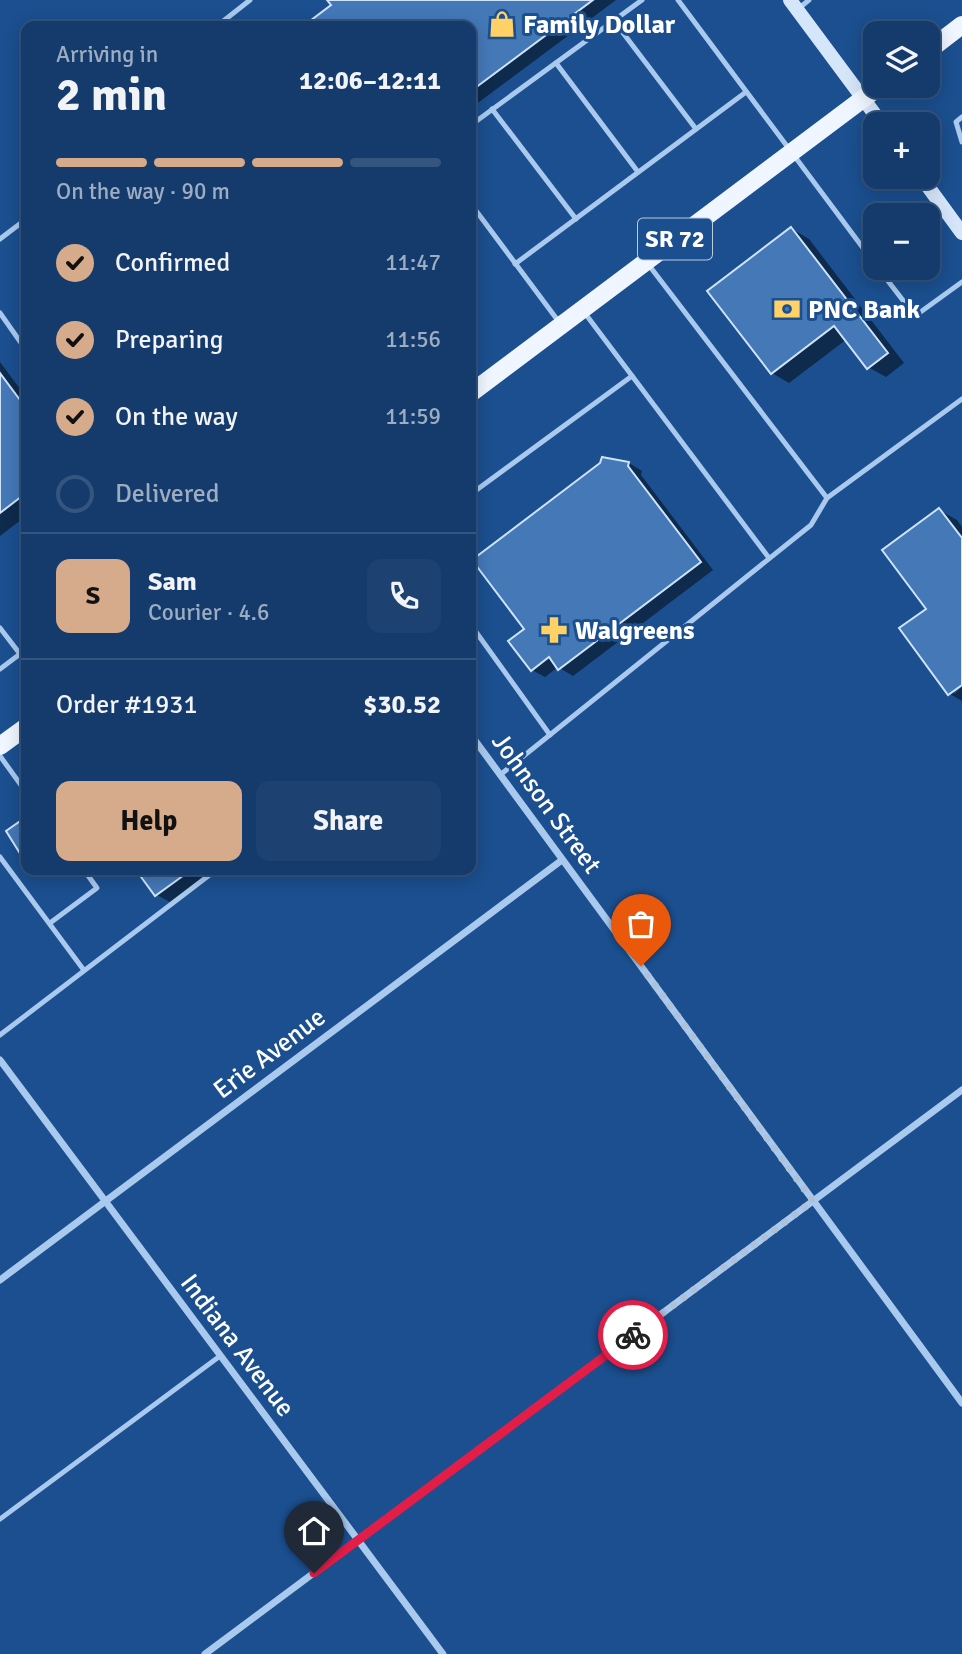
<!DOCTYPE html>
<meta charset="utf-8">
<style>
:root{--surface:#143b6b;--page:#1d4271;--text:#f1f3f6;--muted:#9dadc1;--line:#33557e;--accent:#d6ab8b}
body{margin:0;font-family:Signika,sans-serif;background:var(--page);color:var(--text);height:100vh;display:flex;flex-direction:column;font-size:26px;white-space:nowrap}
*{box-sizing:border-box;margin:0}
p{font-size:23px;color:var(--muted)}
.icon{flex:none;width:38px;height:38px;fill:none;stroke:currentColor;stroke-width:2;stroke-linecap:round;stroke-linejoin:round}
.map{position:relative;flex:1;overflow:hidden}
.side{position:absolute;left:21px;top:21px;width:455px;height:854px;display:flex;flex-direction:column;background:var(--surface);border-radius:14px;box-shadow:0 4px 18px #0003,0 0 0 2px var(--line)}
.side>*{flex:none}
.fabs{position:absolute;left:863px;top:21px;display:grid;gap:14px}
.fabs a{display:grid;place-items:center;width:77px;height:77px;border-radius:14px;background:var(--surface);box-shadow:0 4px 18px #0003,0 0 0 2px var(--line);font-size:35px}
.pin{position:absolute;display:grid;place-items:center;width:60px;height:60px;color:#fff;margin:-72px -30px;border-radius:50% 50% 50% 0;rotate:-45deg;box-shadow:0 0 7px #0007}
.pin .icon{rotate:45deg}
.courier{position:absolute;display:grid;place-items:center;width:70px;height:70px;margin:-35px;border:5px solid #e11d48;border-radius:50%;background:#fff;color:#222;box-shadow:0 2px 9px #0007}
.headline em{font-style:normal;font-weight:800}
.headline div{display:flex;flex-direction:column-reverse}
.headline{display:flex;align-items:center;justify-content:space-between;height:119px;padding:0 35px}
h1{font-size:46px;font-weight:800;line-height:52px}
.bar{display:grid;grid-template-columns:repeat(4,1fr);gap:10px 7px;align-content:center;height:84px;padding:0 35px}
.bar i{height:9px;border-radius:5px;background:var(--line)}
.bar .current{background:var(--accent)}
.bar p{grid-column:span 4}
.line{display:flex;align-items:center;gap:18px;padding:0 35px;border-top:2px solid var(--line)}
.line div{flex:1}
.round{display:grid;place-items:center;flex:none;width:74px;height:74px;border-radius:14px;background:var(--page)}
ol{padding:0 35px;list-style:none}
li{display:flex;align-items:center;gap:21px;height:77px}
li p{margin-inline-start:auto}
li .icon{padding:7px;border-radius:50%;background:var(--accent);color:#111;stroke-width:4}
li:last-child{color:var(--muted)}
li i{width:38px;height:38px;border:4px solid var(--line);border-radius:50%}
.cta{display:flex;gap:14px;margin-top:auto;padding:14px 35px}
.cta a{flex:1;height:80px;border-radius:14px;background:var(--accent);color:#111;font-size:28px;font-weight:800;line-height:80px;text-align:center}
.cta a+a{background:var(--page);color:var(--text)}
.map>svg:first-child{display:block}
.shadow{fill:#0007}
.building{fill:#4478b7;stroke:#cfe3fa;stroke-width:2}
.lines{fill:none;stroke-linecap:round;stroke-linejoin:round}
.lane{stroke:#a9c9ee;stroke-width:5}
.street{stroke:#a9c9ee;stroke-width:7}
.secondary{stroke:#d6e6fa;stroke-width:14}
.primary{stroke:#f0f6ff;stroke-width:18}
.done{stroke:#afc1d8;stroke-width:7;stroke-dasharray:0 12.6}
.route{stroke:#e11d48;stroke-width:9}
.labels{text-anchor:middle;stroke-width:6;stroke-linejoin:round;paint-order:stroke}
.shield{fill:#1b4f8f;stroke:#bbcadd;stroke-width:2}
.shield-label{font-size:24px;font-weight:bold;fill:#fff}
.poi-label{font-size:26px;font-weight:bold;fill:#fff;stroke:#1b4f8f;text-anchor:start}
.street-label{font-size:26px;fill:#fff;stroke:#1b4f8f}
</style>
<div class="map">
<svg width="962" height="1654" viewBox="0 0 962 1654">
<rect width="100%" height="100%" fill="#1b4f8f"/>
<g class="shadow">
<path d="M 329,0 L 616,0 L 471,108 L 471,26 L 316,26 L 312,22 L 333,6 Z"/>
<path d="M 792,229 L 809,239 L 904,363 L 886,377 L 868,367 L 847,339 L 789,383 L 772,373 Z"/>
<path d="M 0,362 L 26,397 L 26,516 L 0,536 Z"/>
<path d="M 603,459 L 629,463 L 642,471 L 641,475 L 713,570 L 573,676 L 558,667 L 545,677 L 532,670 L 527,629 Z"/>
<path d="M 939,510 L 957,520 L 962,527 L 962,683 L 954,689 L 954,694 L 962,687 L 962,701 L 950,694 L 901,629 L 928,609 Z"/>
<path d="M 138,870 L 214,870 L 170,902 L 157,895 Z"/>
</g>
<g class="building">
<path d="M 327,0 L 593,0 L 471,91 L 471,26 L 314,26 L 310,21 L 331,5 Z"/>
<path d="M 791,227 L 888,353 L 867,369 L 834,326 L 771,374 L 707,291 Z"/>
<path d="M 0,373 L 26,408 L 26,493 L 0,513 Z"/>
<path d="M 602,457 L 629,462 L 628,466 L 701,562 L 558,670 L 549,657 L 531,671 L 508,641 L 524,629 L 472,560 L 600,463 Z"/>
<path d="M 939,508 L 962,538 L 962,685 L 948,695 L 899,628 L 926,609 L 882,550 Z"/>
<path d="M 26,817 L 26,863 L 6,831 Z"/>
<path d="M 136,870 L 191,870 L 155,896 Z"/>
</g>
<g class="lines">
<g class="lane">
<path d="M 678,0 L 875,264"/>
<path d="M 798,9 L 809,0"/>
<path d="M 614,21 L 696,129"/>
<path d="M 217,26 L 250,0"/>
<path d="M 556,63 L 638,172"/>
<path d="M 492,109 L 576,219"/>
<path d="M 962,117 L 956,122 L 962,142"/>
<path d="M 471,125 L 642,0"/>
<path d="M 471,204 L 559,322"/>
<path d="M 0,239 L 21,223 L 26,223"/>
<path d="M 515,264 L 746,92"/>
<path d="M 648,264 L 827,498 L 962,399"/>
<path d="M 878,268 L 915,316 L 962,282"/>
<path d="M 584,312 L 769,558"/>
<path d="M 0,313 L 26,350"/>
<path d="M 471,494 L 632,376"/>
<path d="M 471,625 L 550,735"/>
<path d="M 0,628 L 20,654"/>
<path d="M 0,669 L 20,654 L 26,663"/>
<path d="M 0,756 L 26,792"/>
<path d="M 500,775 L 811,525 L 827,498"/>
<path d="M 0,857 L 83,969"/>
<path d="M 50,923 L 97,888 L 84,870"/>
<path d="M 0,1035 L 216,870"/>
<path d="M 0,1519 L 220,1356"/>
</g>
<g class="street">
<path d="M 471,735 L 962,1403"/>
<path d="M 0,1060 L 443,1654"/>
<path d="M 0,1280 L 562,860"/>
<path d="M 205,1654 L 962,1090"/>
</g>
<g class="secondary">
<path d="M 790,0 L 882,124"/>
<path d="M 921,177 L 962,233"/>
</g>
<g class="primary">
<path d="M 928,51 L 962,25"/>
<path d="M 471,393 L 880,86"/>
<path d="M 0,746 L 26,727"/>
</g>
</g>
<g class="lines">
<path class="done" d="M 633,1335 L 813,1201 L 641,966"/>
<path class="route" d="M 314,1573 L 633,1335"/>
</g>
<defs>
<symbol id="shop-bare" viewBox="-9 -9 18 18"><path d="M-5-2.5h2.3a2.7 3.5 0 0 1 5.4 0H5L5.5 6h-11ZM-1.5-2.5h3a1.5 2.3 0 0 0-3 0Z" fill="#ffd166" stroke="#1b4f8f" stroke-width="2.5" paint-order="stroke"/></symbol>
<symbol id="bank-bare" viewBox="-9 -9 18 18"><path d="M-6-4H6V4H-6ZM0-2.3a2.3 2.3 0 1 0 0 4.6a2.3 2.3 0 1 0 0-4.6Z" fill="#ffd166" stroke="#1b4f8f" stroke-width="2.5" paint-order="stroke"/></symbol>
<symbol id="pharmacy-bare" viewBox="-9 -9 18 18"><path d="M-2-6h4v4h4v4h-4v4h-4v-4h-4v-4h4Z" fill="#ffd166" stroke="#1b4f8f" stroke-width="2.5" paint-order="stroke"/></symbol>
</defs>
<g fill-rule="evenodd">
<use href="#shop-bare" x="483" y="5" width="38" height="38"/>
<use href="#bank-bare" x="768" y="290" width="38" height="38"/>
<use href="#pharmacy-bare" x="535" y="611" width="38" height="38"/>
</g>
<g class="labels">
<rect class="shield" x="638" y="218.5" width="74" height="41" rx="5"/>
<g class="shield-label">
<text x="675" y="247">SR 72</text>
</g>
<g class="poi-label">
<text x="523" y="33">Family Dollar</text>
<text x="808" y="318">PNC Bank</text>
<text x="575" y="639">Walgreens</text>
</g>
<g class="street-label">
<text transform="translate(547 803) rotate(54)" y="9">Johnson Street</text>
<text transform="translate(269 1053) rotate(-37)" y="9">Erie Avenue</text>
<text transform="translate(238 1345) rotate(53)" y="9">Indiana Avenue</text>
</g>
</g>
</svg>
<div class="fabs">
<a><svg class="icon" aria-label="layers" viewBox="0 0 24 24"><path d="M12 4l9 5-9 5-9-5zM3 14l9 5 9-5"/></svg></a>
<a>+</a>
<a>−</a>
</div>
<div class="pin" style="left:641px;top:966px;background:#ea580c"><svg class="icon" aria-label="bag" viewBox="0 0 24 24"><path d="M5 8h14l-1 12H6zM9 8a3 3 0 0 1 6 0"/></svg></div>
<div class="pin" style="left:314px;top:1573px;background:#1f2937"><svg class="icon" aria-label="home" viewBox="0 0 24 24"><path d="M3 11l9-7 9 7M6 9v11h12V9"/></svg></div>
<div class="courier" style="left:633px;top:1335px"><svg class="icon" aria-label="bike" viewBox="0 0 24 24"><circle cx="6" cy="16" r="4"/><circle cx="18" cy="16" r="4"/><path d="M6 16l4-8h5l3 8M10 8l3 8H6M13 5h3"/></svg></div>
<section class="side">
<div class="headline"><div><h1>2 min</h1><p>Arriving in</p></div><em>12:06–12:11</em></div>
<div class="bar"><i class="current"></i><i class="current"></i><i class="current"></i><i></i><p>On the way · 90 m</p></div>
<ol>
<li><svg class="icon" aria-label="check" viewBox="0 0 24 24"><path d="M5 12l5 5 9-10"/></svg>Confirmed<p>11:47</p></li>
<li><svg class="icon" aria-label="check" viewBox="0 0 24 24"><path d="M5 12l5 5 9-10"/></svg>Preparing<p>11:56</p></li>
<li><svg class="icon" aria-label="check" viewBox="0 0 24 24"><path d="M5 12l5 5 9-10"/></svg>On the way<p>11:59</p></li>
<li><i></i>Delivered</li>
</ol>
<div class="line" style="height:126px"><b class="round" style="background:var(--accent);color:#111">S</b><div><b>Sam</b><p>Courier · 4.6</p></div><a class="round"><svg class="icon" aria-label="phone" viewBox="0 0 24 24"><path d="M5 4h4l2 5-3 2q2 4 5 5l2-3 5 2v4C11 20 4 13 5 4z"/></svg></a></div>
<div class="line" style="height:91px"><div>Order #1931</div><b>$30.52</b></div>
<div class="cta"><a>Help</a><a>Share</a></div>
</section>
</div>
